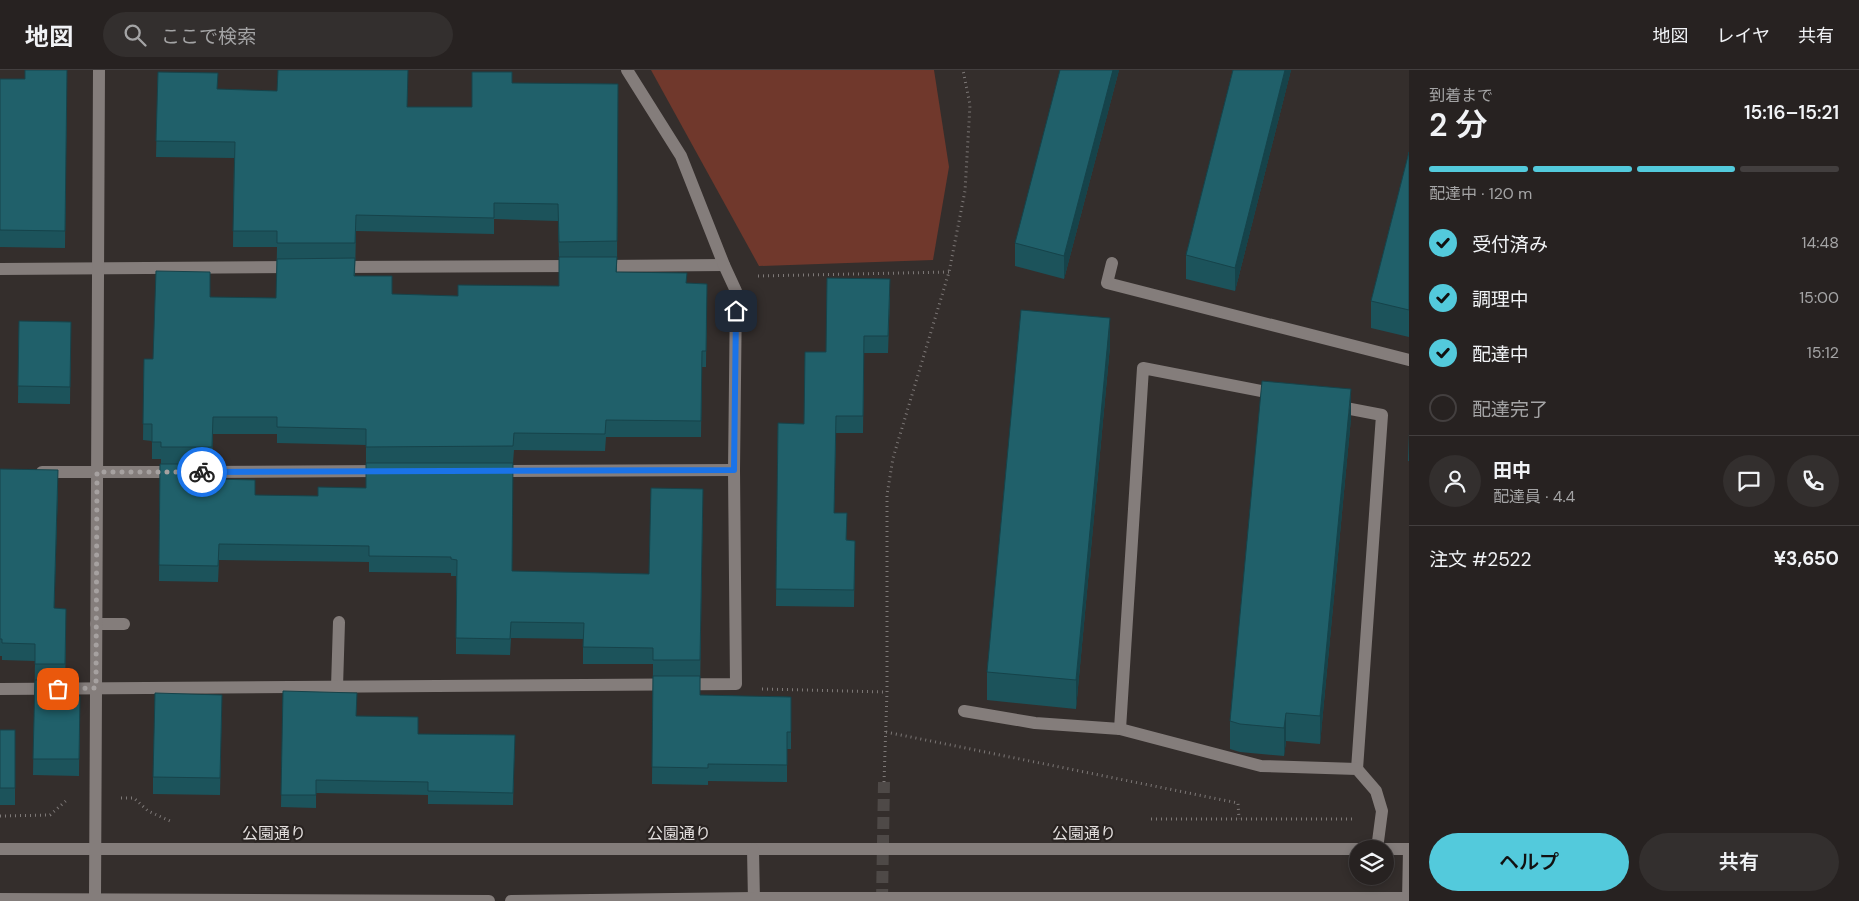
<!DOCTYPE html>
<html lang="ja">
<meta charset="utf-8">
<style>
:root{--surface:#272221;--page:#332f2e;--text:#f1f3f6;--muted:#a4a4a5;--line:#433f3f;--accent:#53cadc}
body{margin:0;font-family:"DM Sans","Noto Sans JP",sans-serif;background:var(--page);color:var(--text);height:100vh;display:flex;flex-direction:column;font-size:19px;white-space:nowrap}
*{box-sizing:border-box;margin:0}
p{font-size:16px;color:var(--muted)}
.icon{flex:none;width:28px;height:28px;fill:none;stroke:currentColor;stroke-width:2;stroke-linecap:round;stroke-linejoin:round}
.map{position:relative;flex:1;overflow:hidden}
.drawer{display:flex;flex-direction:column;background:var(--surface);width:450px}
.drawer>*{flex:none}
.tools{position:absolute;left:1349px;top:770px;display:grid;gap:10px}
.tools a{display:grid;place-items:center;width:45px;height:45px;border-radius:50%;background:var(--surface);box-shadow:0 2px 8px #0003,0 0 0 1px var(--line);font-size:25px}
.pin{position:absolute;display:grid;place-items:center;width:42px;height:42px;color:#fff;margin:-21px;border-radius:10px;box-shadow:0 2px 8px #0006}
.courier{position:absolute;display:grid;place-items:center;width:50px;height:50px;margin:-25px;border:4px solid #1a73e8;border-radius:50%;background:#fff;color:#222;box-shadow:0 1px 6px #0007}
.overview em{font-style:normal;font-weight:600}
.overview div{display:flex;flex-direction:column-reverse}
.overview{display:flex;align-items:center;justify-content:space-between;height:85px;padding:0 20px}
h1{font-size:32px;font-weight:600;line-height:38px}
.bar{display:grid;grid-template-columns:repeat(4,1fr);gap:8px 5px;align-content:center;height:60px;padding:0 20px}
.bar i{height:6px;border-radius:4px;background:var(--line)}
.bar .selected{background:var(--accent)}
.bar p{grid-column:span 4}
.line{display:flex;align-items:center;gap:12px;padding:0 20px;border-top:1px solid var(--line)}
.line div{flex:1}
.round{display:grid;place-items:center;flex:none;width:52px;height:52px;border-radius:26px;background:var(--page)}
ol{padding:0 20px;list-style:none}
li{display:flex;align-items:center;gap:15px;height:55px}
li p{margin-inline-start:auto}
li .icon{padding:5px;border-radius:50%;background:var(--accent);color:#111;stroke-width:4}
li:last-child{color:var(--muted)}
li i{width:28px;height:28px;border:2px solid var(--line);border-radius:50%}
.primary-button{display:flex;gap:10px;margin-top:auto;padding:10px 20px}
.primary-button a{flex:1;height:58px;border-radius:30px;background:var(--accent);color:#111;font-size:20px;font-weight:600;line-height:58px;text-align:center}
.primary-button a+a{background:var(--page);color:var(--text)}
header{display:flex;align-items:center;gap:30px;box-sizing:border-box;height:70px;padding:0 25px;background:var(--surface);border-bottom:1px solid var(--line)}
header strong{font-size:24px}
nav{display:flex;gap:28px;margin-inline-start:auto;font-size:18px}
.search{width:350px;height:45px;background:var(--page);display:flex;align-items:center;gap:12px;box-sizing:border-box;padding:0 18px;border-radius:28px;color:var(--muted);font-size:19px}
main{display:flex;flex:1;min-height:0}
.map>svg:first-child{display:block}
.green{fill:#70382c}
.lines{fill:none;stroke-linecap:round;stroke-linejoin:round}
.minor-tunnel{stroke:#4e4947;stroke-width:12;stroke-dasharray:12 6;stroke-linecap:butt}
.path{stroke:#7d7877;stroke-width:3;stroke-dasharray:1 4;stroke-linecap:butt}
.minor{stroke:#847d7b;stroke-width:12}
.wall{fill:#1c535b;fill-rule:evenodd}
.shaded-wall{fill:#16434a}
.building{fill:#20606a;stroke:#16434a}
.done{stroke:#a6a1a0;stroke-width:5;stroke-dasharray:0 9}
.route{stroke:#1a73e8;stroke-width:6}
.labels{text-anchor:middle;stroke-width:4.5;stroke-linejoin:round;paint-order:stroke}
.street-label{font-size:16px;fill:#e3dfde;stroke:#2a2422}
</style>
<header>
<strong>地図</strong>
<div class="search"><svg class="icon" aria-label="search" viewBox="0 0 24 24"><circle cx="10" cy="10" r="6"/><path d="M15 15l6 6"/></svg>ここで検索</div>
<nav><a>地図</a><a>レイヤ</a><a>共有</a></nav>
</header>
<main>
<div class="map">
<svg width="1409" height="831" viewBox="0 0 1409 831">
<rect width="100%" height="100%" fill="#342e2c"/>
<path class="green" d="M 651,0 L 934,0 L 949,97 L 933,190 L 759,196 Z"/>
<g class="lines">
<path class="minor-tunnel" d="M 882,831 L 884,712"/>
<g class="path">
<path d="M 758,206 L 949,202"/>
<path d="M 762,619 L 887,622"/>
<path d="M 886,662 L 1238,733 L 1239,749"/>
<path d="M 884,712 L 887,622 L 887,425 L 893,388 L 949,202 L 965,121 L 970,35 L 963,0"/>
<path d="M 121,728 L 134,728 L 148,741 L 170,751"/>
<path d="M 0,746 L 50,745 L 68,729"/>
<path d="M 1151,749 L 1355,749"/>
</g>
<g class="minor">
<path d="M 1112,193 L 1107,213 L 1409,290"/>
<path d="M 601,196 L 724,195"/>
<path d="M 339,197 L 576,196"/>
<path d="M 0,199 L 294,197"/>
<path d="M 1335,336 L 1382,345 L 1357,699"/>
<path d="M 497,401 L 734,400"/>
<path d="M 42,402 L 177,402"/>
<path d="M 197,402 L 382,401"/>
<path d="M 96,554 L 124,554"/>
<path d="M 337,617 L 339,552"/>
<path d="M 0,619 L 736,614 L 734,400 L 736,221 L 724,195 L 681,86 L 627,0"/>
<path d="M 964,641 L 1035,653 L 1120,659 L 1261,696 L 1357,699 L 1376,721 L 1382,741 L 1377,779"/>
<path d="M 1120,659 L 1143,298 L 1276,324"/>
<path d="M 0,779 L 1358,779"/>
<path d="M 753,779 L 754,831"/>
<path d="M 1385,779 L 1409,779"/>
<path d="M 0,829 L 489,831"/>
<path d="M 95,829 L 99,0"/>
<path d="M 511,831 L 754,828 L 1409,828"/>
<path d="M 1408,831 L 1409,779"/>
</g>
</g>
<g class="wall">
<path d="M 67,0 L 65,178 L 0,177 L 0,9 L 25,9 Z"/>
<path d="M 1119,0 L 1064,209 L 1015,196 L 1015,173 Z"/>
<path d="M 1233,0 L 1291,0 L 1235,221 L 1186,209 L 1186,185 Z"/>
<path d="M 158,2 L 218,19 L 408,37 L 472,37 L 512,13 L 618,14 L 617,202 L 687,213 L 707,214 L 706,297 L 702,297 L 701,367 L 606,367 L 605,381 L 514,380 L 513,393 L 366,393 L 366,375 L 277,373 L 277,364 L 213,364 L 212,394 L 161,394 L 161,389 L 152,389 L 152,371 L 143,370 L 144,289 L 153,289 L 210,227 L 276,228 L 277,177 L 233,177 L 234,88 L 156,87 ZM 494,149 L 558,151 L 559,187 L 559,216 L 458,226 L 392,224 L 355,206 L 356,161 L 494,164 Z"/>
<path d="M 1409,82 L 1409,267 L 1371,258 L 1371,231 Z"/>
<path d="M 890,226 L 888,283 L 864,283 L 863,363 L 836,363 L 834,443 L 847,470 L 855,471 L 854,537 L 776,536 L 778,353 L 804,354 L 826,282 Z"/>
<path d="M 19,251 L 71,252 L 70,334 L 18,333 Z"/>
<path d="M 1110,276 L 1076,639 L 987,630 L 987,602 Z"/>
<path d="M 1351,348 L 1320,674 L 1286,671 L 1284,686 L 1240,682 L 1230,679 L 1230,651 Z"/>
<path d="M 1409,363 L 1409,391 L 1408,391 Z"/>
<path d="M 160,394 L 212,409 L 255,425 L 512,501 L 649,504 L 703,419 L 700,625 L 791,627 L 791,679 L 787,679 L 787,712 L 708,711 L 708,715 L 652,714 L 653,594 L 583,594 L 583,569 L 511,568 L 510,585 L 456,584 L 456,506 L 451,506 L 451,503 L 369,502 L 369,492 L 219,490 L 218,512 L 159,511 Z"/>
<path d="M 0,399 L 58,416 L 54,538 L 66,556 L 65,625 L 80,626 L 79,706 L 33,705 L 35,591 L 2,590 L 2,586 L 0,586 Z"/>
<path d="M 283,621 L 356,646 L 418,664 L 515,665 L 513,735 L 428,734 L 428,725 L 316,723 L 316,738 L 281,737 Z"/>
<path d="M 222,625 L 220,725 L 153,724 L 153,707 Z"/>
<rect x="0" y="660" width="15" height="75"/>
</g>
<g class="shaded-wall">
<path d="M 1113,0 L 1119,0 L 1064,209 L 1064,186 Z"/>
<path d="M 1285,0 L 1291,0 L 1235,221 L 1235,198 Z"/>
<path d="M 1110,248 L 1110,276 L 1076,639 L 1076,610 Z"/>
<path d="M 1351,319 L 1351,348 L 1320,674 L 1320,646 Z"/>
<path d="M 58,400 L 58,416 L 54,555 L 54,538 Z"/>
<path d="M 1286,643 L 1286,671 L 1284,686 L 1284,658 Z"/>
</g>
<g class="building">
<path d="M 25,0 L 67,0 L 65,161 L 0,160 L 0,9 L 25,9 Z"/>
<path d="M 278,0 L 408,0 L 407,37 L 472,37 L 472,2 L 512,2 L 512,13 L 618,14 L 617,171 L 559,172 L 558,134 L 494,133 L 494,148 L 356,145 L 355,173 L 277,173 L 277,161 L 233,161 L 235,72 L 156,71 L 158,2 L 218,3 L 217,19 L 277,21 Z"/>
<path d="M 1060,0 L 1113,0 L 1064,186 L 1015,173 Z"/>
<path d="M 1233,0 L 1285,0 L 1235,198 L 1186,185 Z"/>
<path d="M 1409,82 L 1409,240 L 1371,231 Z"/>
<path d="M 559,187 L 617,187 L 616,202 L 687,203 L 686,213 L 707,214 L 706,281 L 702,281 L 701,351 L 606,350 L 605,364 L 514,363 L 513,376 L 366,377 L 366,359 L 277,357 L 277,347 L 213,347 L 212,377 L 161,377 L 161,372 L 152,372 L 152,354 L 143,354 L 144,289 L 153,289 L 156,201 L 210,202 L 210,227 L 276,228 L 277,189 L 355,188 L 354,206 L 392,206 L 392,224 L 458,226 L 458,215 L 559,216 Z"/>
<path d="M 827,208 L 890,209 L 888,266 L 864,266 L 863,346 L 836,346 L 834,443 L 847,443 L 846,470 L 855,471 L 854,520 L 776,519 L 778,353 L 804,354 L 805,282 L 826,282 Z"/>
<path d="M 1021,240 L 1110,248 L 1076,610 L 987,602 Z"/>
<path d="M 19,251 L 71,252 L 70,317 L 18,316 Z"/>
<path d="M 1262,311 L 1351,319 L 1320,646 L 1286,643 L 1284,658 L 1240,654 L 1230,651 Z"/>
<path d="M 366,393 L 513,393 L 512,501 L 649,504 L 651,418 L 703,419 L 700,590 L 653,590 L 653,578 L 583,577 L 584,553 L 511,552 L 510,569 L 456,568 L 457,490 L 451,489 L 451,487 L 369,486 L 369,476 L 219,474 L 218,496 L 159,495 L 160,394 L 212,394 L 212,409 L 255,410 L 255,425 L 318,426 L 318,417 L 366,418 Z"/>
<path d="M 0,399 L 58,400 L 54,538 L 66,539 L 65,594 L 35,594 L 35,574 L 2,573 L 2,569 L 0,569 Z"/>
<path d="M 653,606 L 700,606 L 700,625 L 791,627 L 791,662 L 787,662 L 787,695 L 708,694 L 708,698 L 652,697 Z"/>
<path d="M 35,610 L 65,610 L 64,625 L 80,626 L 79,689 L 33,689 Z"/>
<path d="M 283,621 L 357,623 L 356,646 L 418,647 L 418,664 L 515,665 L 513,723 L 428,721 L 428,712 L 316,710 L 316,725 L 281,725 Z"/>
<path d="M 155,623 L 222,625 L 220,708 L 153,707 Z"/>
<rect x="0" y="660" width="15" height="58"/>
</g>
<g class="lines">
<path class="done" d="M 58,619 L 96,618 L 97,402 L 202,402"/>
<path class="route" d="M 202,402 L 734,400 L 736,241"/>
</g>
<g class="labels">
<g class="street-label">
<text x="274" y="769">公園通り</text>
<text x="679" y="769">公園通り</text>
<text x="1084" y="769">公園通り</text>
</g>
</g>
</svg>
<div class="tools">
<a><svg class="icon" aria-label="layers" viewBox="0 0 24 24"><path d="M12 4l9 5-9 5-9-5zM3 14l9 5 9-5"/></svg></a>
</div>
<div class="pin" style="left:58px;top:619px;background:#ea580c"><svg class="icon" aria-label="bag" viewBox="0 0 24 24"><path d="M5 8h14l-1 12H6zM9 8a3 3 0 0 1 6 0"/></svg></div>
<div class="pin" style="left:736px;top:241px;background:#1f2937"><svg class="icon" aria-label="home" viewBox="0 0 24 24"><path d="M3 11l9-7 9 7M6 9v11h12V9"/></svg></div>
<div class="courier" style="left:202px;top:402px"><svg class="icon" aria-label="bike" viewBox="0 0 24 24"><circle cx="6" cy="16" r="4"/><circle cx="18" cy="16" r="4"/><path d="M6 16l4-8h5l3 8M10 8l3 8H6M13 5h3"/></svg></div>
</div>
<section class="drawer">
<div class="overview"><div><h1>2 分</h1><p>到着まで</p></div><em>15:16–15:21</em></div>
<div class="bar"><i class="selected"></i><i class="selected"></i><i class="selected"></i><i></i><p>配達中 · 120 m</p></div>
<ol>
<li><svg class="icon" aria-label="check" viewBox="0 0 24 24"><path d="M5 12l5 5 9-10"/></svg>受付済み<p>14:48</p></li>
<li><svg class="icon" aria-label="check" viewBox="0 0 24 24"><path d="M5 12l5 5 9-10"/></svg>調理中<p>15:00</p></li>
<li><svg class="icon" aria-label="check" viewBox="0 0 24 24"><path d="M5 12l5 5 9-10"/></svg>配達中<p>15:12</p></li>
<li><i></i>配達完了</li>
</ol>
<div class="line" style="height:90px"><a class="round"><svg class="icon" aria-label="person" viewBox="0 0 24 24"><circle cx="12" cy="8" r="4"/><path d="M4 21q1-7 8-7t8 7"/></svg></a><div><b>田中</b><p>配達員 · 4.4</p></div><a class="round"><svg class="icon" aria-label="chat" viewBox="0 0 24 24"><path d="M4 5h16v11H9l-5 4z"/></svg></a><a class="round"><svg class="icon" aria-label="phone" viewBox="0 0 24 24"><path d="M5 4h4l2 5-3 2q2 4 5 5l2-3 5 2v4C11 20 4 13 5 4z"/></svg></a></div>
<div class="line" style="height:65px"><div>注文 #2522</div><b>¥3,650</b></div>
<div class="primary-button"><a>ヘルプ</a><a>共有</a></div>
</section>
</main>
